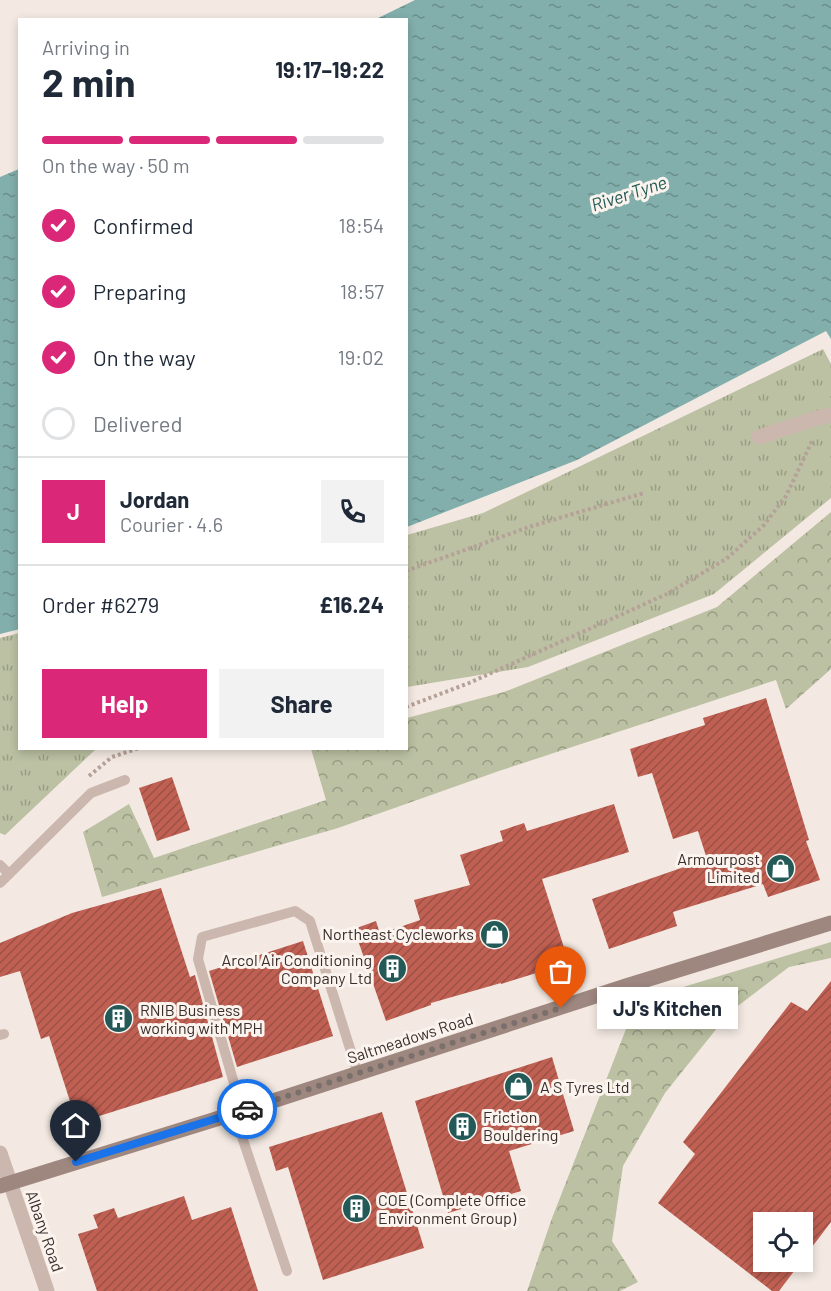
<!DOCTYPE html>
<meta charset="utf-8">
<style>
:root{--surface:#fff;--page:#f2f2f3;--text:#1f2937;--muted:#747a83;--line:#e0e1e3;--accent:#db2777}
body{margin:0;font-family:Barlow,sans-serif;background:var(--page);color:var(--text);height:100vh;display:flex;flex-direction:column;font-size:22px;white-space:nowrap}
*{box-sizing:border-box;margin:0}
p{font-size:20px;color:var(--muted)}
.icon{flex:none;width:33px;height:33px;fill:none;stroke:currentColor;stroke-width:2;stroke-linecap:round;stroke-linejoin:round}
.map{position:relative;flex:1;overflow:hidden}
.panel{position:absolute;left:18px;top:18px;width:390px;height:732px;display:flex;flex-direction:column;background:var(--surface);border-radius:0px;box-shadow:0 3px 9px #0003}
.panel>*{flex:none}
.tools{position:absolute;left:753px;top:1212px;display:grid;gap:12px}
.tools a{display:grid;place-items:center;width:60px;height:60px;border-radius:0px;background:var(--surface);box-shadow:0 3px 9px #0003;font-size:30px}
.pin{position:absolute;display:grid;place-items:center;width:51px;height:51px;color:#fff;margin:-62px -26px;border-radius:50% 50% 50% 0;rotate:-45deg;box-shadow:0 0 6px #0007}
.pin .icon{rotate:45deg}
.courier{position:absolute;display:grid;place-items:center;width:60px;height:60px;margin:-30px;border:4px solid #1a73e8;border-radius:50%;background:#fff;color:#222;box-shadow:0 2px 8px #0007}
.bubble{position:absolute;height:42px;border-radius:0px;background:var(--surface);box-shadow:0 3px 9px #0003;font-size:20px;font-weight:700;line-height:42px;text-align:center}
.headline em{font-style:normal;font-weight:700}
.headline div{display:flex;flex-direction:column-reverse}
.headline{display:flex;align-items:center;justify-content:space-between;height:102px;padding:0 24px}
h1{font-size:39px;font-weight:700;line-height:45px}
.bar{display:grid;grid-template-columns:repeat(4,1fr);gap:9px 6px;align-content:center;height:72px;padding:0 24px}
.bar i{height:8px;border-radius:4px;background:var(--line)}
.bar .on{background:var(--accent)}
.bar p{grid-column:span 4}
.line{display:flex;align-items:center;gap:15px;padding:0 24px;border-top:2px solid var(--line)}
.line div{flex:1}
.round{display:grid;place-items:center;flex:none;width:63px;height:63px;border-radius:0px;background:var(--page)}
ol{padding:0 24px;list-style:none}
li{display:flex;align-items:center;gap:18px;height:66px}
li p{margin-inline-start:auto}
li .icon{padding:6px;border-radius:50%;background:var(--accent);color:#fff;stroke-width:4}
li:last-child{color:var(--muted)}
li i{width:33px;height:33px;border:3px solid var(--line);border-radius:50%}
.action{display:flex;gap:12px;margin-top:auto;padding:12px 24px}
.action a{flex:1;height:69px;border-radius:0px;background:var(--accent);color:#fff;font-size:24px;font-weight:700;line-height:69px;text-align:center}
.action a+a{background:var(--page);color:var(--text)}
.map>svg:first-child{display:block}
.grass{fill:url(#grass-tufts)}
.forest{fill:url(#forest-crowns)}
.water{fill:url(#water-ripples)}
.building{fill:url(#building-hatch)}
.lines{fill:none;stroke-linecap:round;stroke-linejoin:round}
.path{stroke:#b6a198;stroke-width:4;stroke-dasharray:3 3;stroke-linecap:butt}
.lane{stroke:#cbb7ae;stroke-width:10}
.street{stroke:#cbb7ae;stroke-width:15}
.secondary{stroke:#9e877f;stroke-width:15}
.done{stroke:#7b6f6c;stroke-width:6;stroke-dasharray:0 10.8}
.route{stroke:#1a73e8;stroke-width:8}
.labels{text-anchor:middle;stroke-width:6;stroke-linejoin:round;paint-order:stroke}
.poi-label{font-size:16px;fill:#3a2e2c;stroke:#faf3ee;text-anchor:start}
.street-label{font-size:16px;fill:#3a2e2c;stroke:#faf3ee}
.water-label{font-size:18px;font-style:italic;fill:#235956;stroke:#faf3ee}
</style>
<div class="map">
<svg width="831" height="1291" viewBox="0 0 831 1291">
<defs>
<pattern id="grass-tufts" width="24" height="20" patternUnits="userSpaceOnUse" patternTransform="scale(1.5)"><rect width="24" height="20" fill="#bbc1a2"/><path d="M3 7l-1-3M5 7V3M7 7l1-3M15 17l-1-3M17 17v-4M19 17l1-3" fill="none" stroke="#999d84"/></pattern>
<pattern id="forest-crowns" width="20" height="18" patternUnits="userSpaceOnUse" patternTransform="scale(1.5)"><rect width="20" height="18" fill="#bbc1a2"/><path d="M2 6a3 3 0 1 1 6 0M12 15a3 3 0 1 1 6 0" fill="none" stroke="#999d84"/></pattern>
<pattern id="water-ripples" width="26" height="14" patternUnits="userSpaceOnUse" patternTransform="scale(1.5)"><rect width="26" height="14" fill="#82aeab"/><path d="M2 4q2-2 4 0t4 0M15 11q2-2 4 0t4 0" fill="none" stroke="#6b8e8b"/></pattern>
<pattern id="building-hatch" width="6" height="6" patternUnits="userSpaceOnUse" patternTransform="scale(1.5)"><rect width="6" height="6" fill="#c06053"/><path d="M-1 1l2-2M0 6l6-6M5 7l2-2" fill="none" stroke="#9d5045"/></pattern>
</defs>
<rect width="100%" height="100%" fill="#f3e9e2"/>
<g class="grass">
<path d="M 823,349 L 831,364 L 831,498 L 714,594 L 528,667 L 407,687 L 407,535 L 483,513 Z"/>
<path d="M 19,633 L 20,748 L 96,749 L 5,835 L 0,833 L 0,638 Z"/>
</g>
<g class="forest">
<path d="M 831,512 L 831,669 L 786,709 L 776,680 L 499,771 L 338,828 L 102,897 L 83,832 L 129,804 L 154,858 L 326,800 L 311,749 L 406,748 L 407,718 L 504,692 L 717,607 Z"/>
<path d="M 831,942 L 831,958 L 789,967 L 730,1012 L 665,1093 L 623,1166 L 612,1241 L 638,1282 L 620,1291 L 527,1291 L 552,1218 L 637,1001 Z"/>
</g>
<g class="water">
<path d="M 415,0 L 831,0 L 831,339 L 826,331 L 577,460 L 407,527 L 406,20 L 376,19 Z"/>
<path d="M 19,169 L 20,629 L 0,634 L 0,177 Z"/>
</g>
<g class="building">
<path d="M 766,698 L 809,840 L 806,841 L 820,880 L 768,897 L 763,884 L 673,912 L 677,926 L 609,949 L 592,899 L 707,859 L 698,831 L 673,839 L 652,773 L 638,777 L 630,749 L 705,725 L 703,718 Z"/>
<path d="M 172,777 L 190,830 L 157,841 L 139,788 Z"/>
<path d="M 614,804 L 629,852 L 542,879 L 569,963 L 501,984 L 501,983 L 431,1003 L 431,1005 L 386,1021 L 354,929 L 376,921 L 380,934 L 420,920 L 414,900 L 470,885 L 460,855 L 503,841 L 500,831 L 524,823 L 527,831 Z"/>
<path d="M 161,888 L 190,977 L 195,975 L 223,1077 L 77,1123 L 49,1036 L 41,1039 L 20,971 L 0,977 L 0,943 L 72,913 Z"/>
<path d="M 303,941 L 333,1036 L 237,1067 L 209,971 Z"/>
<path d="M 831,981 L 831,1222 L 802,1260 L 802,1222 L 764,1222 L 764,1262 L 801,1262 L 779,1291 L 772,1291 L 658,1203 L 695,1154 L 683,1142 L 791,1002 L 807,1011 Z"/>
<path d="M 552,1057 L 574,1131 L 509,1151 L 521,1191 L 448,1213 L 415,1101 Z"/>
<path d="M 382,1112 L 424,1248 L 323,1280 L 288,1167 L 276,1171 L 269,1147 Z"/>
<path d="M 184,1196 L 192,1220 L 231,1207 L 258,1291 L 97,1291 L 78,1234 L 98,1228 L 93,1215 L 114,1208 L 118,1218 Z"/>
</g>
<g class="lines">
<g class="path">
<path d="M 406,571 L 532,526 L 644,493"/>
<path d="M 406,707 L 469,683 L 667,594 L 726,559 L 764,525 L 786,496 L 813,439"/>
<path d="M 89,776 L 112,757 L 139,748"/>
</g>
<g class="lane">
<path d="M 0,865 L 9,874"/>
<path d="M 0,883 L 91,793 L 125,780"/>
<path d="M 0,1035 L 4,1034"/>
<path d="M 242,1111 L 198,959 L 202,937 L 295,911 L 310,921 L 358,1074"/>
<path d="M 234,1113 L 287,1271"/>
</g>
<g class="street">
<path d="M 759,437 L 817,418 L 831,415"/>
<path d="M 0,1153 L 47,1291"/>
</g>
<path class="secondary" d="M 0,1186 L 242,1111 L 626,986 L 831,923"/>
</g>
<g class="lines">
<path class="done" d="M 247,1109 L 561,1008"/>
<path class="route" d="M 76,1162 L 247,1109"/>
</g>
<defs>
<symbol id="shop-disc" viewBox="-11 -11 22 22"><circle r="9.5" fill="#235956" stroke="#faf3ee"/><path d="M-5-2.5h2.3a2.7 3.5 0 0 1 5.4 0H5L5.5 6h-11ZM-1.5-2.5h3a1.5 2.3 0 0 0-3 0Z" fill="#fff"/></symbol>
<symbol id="building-disc" viewBox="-11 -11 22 22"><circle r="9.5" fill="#235956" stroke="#faf3ee"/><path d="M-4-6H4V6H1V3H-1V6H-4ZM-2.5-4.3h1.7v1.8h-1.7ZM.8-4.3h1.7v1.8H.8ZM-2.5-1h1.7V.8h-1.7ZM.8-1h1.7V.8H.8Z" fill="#fff"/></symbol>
</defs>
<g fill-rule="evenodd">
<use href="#shop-disc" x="764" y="852" width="33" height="33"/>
<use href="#shop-disc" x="478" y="918" width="33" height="33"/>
<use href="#building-disc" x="376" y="952" width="33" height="33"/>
<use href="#building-disc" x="102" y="1002" width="33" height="33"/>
<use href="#shop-disc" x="502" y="1070" width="33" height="33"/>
<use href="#building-disc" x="446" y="1110" width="33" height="33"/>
<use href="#building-disc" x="340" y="1192" width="33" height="33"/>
</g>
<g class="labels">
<g class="poi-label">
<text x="760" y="865" text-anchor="end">Armourpost<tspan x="760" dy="18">Limited</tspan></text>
<text x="474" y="940" text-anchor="end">Northeast Cycleworks</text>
<text x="372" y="966" text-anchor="end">Arcol Air Conditioning<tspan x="372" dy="18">Company Ltd</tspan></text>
<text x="140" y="1016">RNIB Business<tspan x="140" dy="18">working with MPH</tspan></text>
<text x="540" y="1093">A S Tyres Ltd</text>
<text x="483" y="1123">Friction<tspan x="483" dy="18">Bouldering</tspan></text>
<text x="378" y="1206">COE (Complete Office<tspan x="378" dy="18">Environment Group)</tspan></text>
</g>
<g class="street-label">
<text transform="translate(410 1038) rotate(-18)" y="6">Saltmeadows Road</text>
<text transform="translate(45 1231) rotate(71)" y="6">Albany Road</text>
</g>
<g class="water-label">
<text transform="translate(629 194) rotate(-18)" y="6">River Tyne</text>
</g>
</g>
</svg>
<div class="tools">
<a><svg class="icon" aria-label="locate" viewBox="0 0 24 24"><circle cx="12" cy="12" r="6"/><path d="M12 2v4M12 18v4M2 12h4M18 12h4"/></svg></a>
</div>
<div class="pin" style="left:561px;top:1008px;background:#ea580c"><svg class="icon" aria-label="bag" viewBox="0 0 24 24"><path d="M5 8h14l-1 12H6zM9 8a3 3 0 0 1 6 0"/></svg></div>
<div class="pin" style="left:76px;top:1162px;background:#1f2937"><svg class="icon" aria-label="home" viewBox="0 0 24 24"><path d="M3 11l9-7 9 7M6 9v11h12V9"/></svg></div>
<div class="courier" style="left:247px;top:1109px"><svg class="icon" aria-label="car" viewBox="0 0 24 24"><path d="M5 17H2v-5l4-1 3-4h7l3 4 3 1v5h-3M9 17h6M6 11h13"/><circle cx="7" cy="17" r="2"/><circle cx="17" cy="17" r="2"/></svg></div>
<div class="bubble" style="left:597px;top:987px;width:141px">JJ's Kitchen</div>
<section class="panel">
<div class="headline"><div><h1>2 min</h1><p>Arriving in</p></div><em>19:17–19:22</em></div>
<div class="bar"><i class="on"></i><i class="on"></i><i class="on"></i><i></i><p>On the way · 50 m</p></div>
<ol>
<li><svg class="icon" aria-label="check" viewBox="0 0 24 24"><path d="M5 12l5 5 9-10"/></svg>Confirmed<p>18:54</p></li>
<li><svg class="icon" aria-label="check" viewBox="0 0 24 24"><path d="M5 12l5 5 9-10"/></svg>Preparing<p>18:57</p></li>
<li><svg class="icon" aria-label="check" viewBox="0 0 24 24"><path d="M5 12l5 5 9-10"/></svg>On the way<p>19:02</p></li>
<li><i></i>Delivered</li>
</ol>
<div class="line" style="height:108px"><b class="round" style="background:var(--accent);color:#fff">J</b><div><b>Jordan</b><p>Courier · 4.6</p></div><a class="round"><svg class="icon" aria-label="phone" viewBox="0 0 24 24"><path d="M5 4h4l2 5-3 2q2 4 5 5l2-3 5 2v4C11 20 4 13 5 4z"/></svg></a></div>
<div class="line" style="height:78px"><div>Order #6279</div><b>£16.24</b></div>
<div class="action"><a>Help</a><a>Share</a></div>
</section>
</div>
